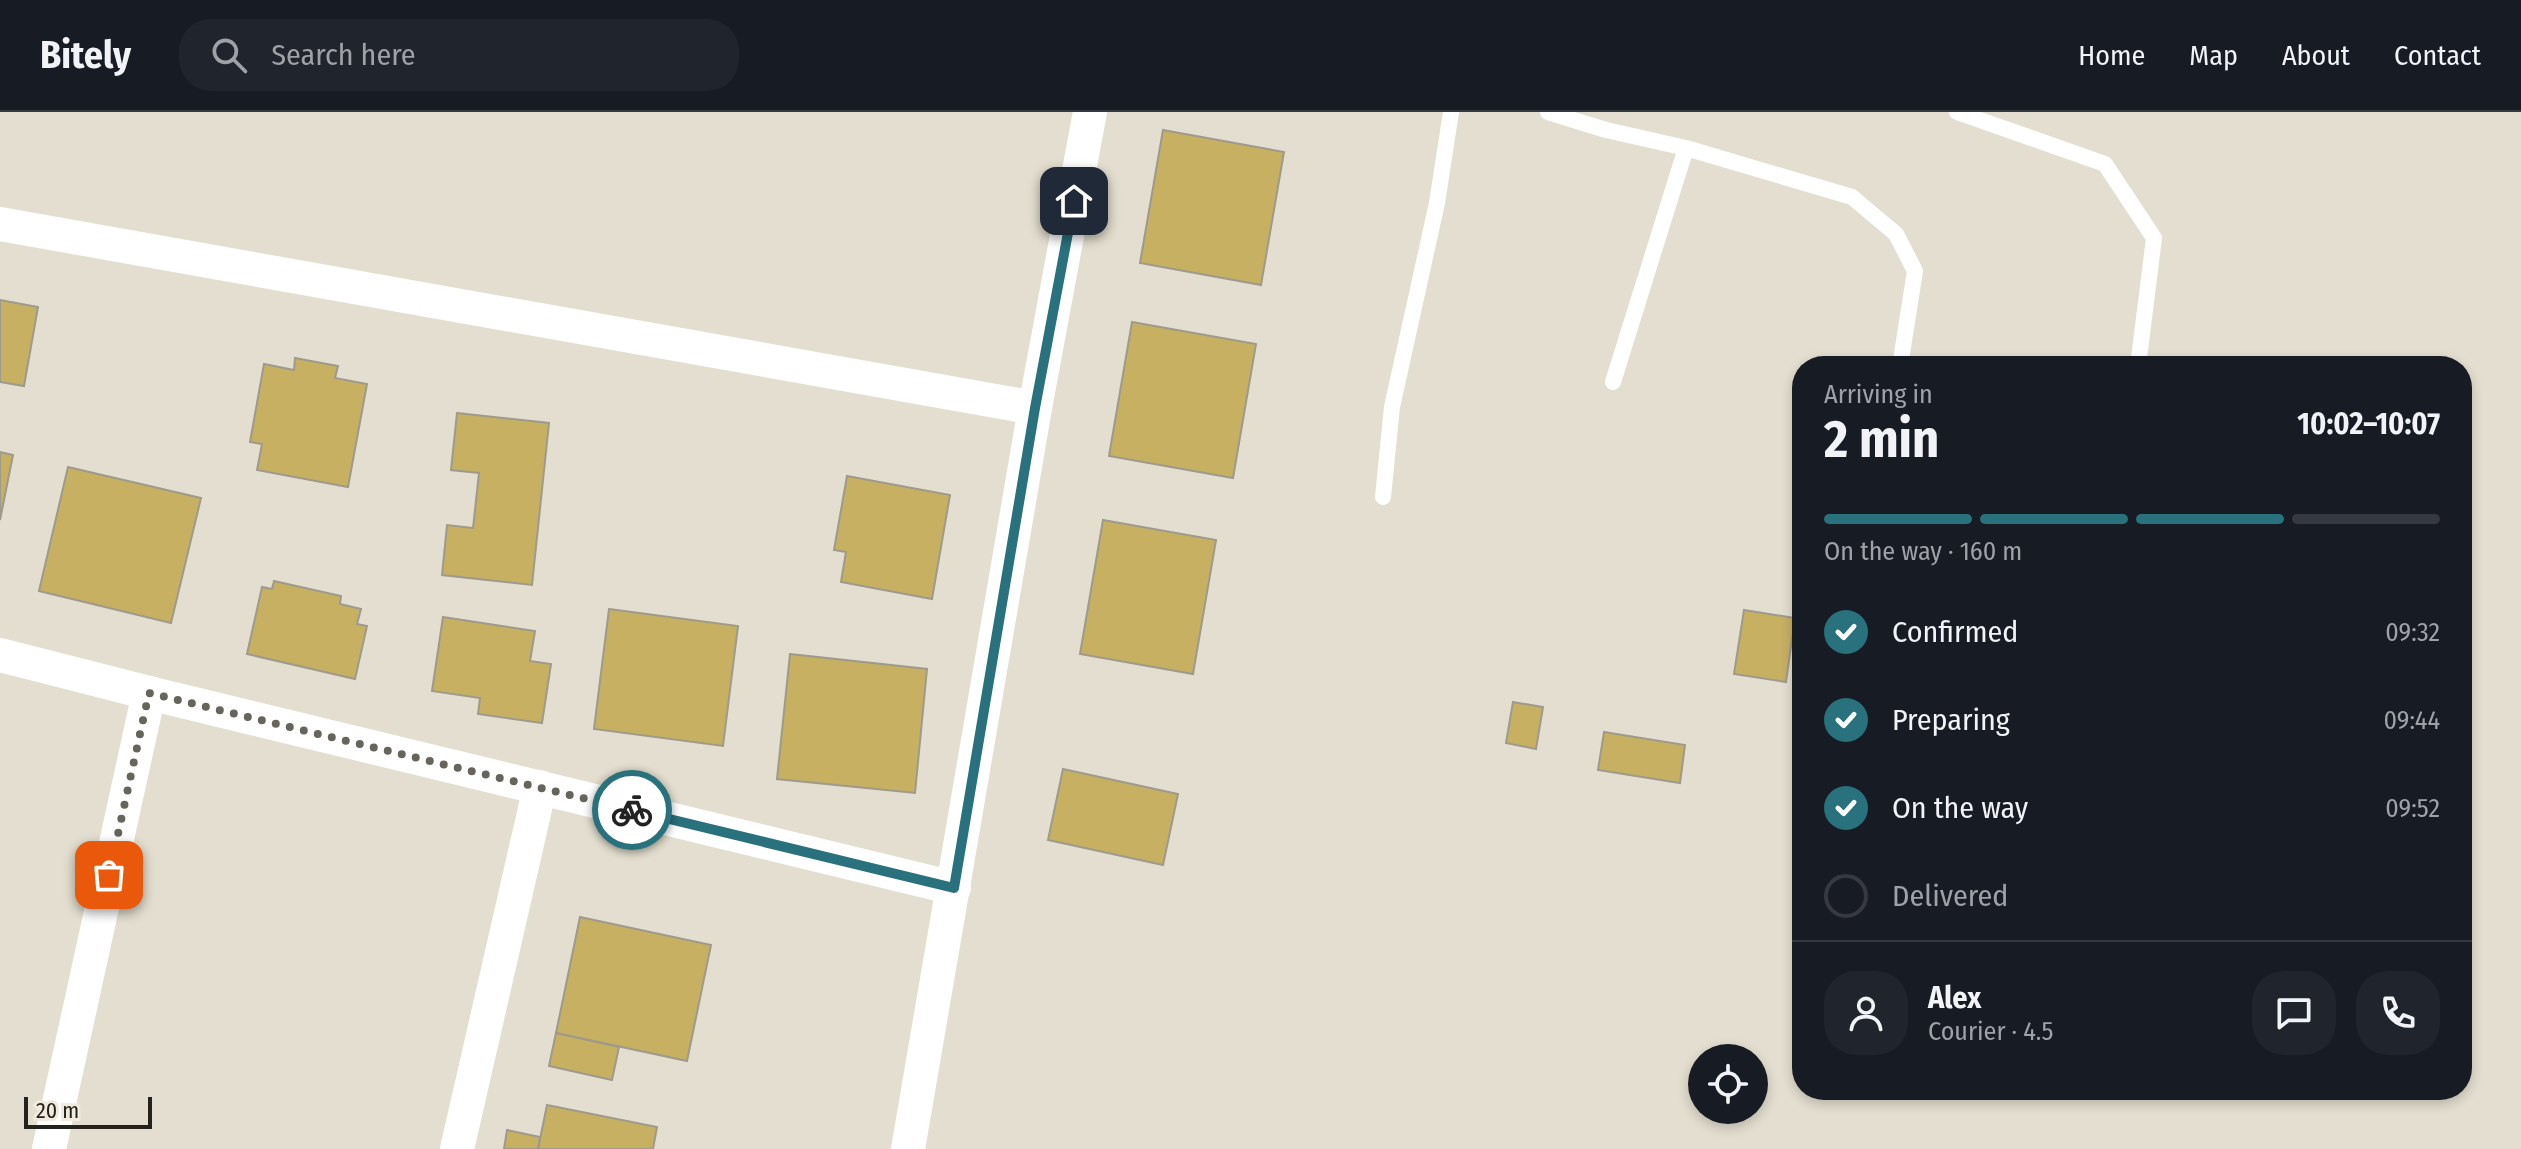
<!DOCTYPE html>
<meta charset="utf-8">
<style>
:root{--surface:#171b24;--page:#20242c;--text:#f1f3f6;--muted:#9ea1a6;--line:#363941;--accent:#29717c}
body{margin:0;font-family:"Fira Sans Condensed",sans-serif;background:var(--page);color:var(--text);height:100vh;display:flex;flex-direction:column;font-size:30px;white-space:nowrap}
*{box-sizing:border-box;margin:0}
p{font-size:26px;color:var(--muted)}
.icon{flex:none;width:44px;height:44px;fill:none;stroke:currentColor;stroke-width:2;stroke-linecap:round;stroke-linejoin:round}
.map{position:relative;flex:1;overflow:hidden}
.panel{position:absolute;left:1792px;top:244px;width:680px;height:744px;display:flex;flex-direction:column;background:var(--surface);border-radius:32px;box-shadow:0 4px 12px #0003}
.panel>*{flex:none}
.buttons{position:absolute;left:1688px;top:932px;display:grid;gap:16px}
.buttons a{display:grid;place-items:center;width:80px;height:80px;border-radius:50%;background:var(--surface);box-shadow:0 4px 12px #0003;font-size:40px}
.scale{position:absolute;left:24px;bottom:20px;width:128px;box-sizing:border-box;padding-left:8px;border:4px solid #24221d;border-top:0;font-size:22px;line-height:28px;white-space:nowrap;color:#24221d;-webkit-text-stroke:6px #f0ebdc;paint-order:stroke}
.pin{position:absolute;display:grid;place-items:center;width:68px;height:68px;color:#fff;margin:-34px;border-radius:16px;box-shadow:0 4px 12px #0006}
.courier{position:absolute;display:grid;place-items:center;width:80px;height:80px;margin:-40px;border:6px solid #29717c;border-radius:50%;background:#fff;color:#222;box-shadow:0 2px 10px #0007}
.overview em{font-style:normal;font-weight:700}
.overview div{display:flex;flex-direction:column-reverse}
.overview{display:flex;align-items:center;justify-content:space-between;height:136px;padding:0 32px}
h1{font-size:52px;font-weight:700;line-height:60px}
.bar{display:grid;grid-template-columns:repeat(4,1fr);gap:12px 8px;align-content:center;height:96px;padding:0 32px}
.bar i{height:10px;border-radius:6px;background:var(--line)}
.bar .active{background:var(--accent)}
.bar p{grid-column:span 4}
.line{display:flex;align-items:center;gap:20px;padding:0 32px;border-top:2px solid var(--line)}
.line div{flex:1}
.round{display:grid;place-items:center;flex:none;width:84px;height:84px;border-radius:32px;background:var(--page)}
ol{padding:0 32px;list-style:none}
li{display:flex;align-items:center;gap:24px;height:88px}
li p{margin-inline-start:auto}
li .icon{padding:8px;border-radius:50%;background:var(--accent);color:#fff;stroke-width:4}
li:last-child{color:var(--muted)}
li i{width:44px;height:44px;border:4px solid var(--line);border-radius:50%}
header{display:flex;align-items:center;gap:48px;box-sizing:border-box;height:112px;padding:0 40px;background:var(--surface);border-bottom:2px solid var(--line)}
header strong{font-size:38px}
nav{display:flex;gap:44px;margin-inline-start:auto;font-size:28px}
.search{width:560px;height:72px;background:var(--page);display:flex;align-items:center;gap:20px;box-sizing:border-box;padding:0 28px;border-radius:32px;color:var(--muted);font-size:30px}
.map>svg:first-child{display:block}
.building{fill:#c7b062;stroke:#9e9a8c;stroke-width:2}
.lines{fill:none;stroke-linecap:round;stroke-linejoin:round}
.service{stroke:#fff;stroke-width:16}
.minor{stroke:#fff;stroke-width:34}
.done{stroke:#67645b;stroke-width:8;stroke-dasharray:0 14.4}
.route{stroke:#29717c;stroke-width:10}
</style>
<header>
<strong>Bitely</strong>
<div class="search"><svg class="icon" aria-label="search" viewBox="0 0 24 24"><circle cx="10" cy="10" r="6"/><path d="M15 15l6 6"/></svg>Search here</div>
<nav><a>Home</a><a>Map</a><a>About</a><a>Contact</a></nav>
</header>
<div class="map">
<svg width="2521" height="1037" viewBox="0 0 2521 1037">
<rect width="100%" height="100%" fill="#e3decf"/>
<g class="building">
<path d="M 1163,18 L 1284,40 L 1261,173 L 1140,151 Z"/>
<path d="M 0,188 L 38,195 L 24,274 L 0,270 Z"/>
<path d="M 1132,210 L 1256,232 L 1233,366 L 1109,344 Z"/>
<path d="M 295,246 L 338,254 L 335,266 L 367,272 L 348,375 L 257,358 L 262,332 L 250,330 L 264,252 L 294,258 Z"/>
<path d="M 457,301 L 549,311 L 532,473 L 442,463 L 447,413 L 473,416 L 479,361 L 451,358 Z"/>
<path d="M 0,340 L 13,343 L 0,408 Z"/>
<path d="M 68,355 L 201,386 L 171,511 L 39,479 Z"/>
<path d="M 847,364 L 950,383 L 932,487 L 841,470 L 846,440 L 834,438 Z"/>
<path d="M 1103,408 L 1216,428 L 1193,562 L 1080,542 Z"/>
<path d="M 274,469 L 341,484 L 340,492 L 361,497 L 357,512 L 367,514 L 355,567 L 247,542 L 262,475 L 272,477 Z"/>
<path d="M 609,497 L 738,514 L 723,634 L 594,617 Z"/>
<path d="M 1744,498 L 1795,506 L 1786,570 L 1734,562 Z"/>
<path d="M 443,505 L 535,519 L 530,549 L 551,552 L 542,611 L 478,602 L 480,586 L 432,579 Z"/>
<path d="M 790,542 L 927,557 L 915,681 L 777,667 Z"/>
<path d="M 1513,590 L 1543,595 L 1536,637 L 1506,631 Z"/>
<path d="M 1604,620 L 1685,633 L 1680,671 L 1598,658 Z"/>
<path d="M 1063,657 L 1178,682 L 1163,753 L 1048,728 Z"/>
<path d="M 580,805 L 711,833 L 687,949 L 556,921 Z"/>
<path d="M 556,921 L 619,935 L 612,968 L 549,954 Z"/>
<path d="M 547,993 L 657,1015 L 653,1037 L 538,1037 Z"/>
<path d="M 507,1018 L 540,1025 L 538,1037 L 504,1037 Z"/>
</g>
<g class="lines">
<g class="service">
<path d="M 1548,0 L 1606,18 L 1686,36 L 1852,85 L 1896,122 L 1915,159 L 1900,254"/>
<path d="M 1957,0 L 2105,52 L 2154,126 L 2138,254"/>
<path d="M 1613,270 L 1686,36"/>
<path d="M 1383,385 L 1392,295 L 1437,91 L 1451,0"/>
</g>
<g class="minor">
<path d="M 0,112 L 1035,296"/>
<path d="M 0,543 L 149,581 L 49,1037"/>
<path d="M 149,581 L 954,776"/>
<path d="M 457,1037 L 540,675"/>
<path d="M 908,1037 L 1035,296 L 1090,0"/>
</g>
</g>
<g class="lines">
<path class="done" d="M 109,763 L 149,581 L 632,698"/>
<path class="route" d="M 632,698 L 954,776 L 1035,296 L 1074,89"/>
</g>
</svg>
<div class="buttons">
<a><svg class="icon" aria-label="locate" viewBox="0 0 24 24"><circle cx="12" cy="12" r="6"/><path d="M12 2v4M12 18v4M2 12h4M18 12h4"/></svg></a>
</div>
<div class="scale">20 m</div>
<div class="pin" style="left:109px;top:763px;background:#ea580c"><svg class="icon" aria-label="bag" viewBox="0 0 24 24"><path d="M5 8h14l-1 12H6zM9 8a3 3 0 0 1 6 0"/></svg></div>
<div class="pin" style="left:1074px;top:89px;background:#1f2937"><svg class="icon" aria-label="home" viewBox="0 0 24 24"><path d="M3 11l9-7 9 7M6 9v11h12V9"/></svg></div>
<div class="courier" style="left:632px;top:698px"><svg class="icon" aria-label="bike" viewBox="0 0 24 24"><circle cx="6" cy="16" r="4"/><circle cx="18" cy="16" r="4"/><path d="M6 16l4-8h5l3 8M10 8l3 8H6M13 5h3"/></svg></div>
<section class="panel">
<div class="overview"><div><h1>2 min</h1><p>Arriving in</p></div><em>10:02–10:07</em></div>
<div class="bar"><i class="active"></i><i class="active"></i><i class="active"></i><i></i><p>On the way · 160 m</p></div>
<ol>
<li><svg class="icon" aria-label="check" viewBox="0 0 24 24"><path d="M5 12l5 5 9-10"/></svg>Confirmed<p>09:32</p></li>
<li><svg class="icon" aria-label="check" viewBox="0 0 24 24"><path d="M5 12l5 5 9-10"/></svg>Preparing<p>09:44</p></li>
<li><svg class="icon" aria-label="check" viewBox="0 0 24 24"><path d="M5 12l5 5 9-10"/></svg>On the way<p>09:52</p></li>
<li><i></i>Delivered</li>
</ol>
<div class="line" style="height:144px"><a class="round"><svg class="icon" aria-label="person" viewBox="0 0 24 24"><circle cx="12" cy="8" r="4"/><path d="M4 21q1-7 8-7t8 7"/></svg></a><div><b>Alex</b><p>Courier · 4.5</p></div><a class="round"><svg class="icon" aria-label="chat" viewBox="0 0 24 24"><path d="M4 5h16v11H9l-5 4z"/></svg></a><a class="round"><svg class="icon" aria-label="phone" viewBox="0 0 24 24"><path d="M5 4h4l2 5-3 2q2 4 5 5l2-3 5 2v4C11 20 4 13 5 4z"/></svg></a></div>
</section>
</div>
